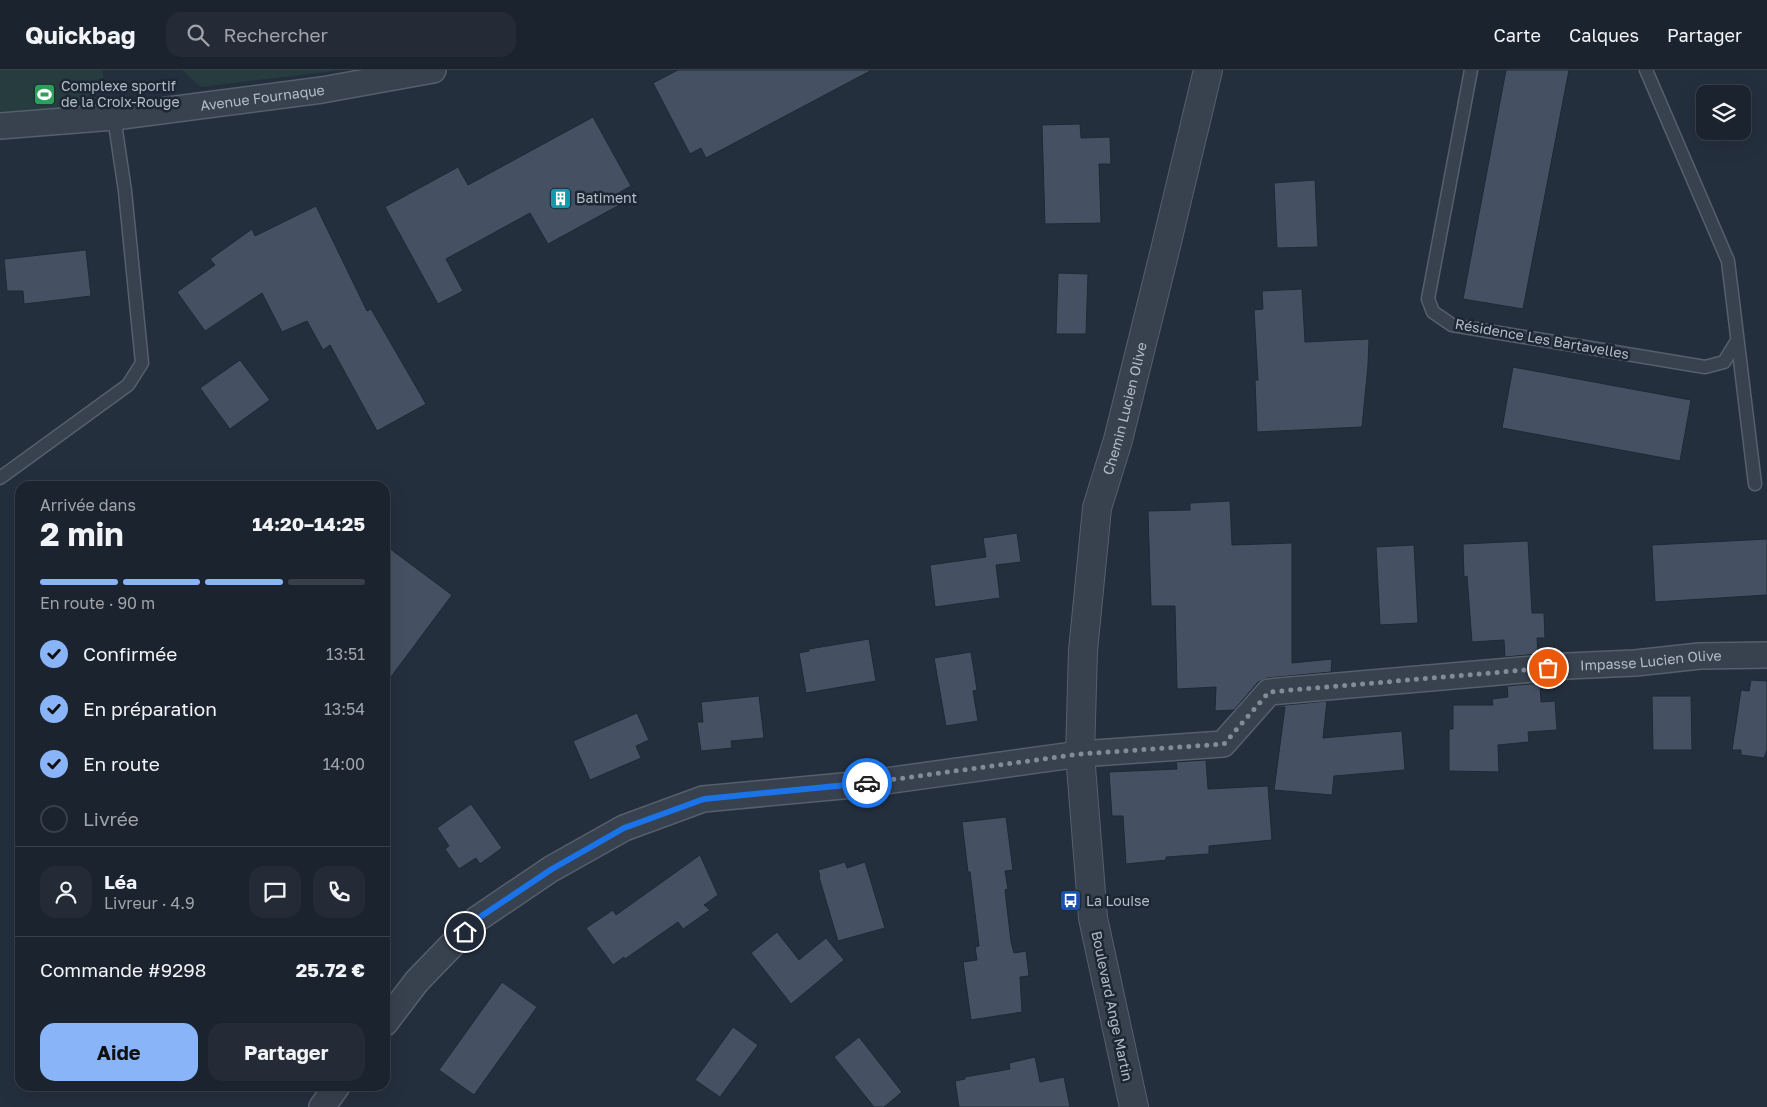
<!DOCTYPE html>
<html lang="fr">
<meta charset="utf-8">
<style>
:root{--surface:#1b232e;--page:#242b36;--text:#f1f3f6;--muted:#a0a4aa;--line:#39404a;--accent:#8ab4f8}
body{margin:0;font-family:"Golos Text",sans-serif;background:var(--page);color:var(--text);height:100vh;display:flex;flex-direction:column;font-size:19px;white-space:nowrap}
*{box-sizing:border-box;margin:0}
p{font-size:16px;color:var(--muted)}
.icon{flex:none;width:28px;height:28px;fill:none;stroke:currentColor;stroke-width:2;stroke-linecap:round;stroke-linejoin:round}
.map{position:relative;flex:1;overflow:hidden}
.sheet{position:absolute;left:15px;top:411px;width:375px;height:610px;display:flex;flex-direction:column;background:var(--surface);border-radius:15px;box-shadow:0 5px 20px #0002,0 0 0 1px var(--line)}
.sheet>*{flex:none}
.buttons{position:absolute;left:1696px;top:15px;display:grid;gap:10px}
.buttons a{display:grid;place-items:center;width:55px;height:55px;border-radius:10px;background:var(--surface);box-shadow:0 5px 20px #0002,0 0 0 1px var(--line);font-size:25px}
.pin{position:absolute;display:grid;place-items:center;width:42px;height:42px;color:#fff;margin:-21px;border:2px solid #fff;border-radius:50%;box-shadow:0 1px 5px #0007}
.courier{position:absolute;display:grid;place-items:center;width:50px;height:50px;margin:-25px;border:4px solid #1a73e8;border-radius:50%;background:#fff;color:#222;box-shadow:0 1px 6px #0007}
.headline em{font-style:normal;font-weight:700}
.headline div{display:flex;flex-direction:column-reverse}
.headline{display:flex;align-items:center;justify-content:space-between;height:85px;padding:0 25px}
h1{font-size:32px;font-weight:700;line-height:38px}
.bar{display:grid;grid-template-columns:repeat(4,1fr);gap:8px 5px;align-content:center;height:60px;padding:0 25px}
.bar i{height:6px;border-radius:4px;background:var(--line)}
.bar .on{background:var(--accent)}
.bar p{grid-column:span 4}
.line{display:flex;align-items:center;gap:12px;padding:0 25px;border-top:1px solid var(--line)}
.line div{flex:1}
.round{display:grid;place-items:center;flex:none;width:52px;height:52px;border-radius:15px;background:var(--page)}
ol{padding:0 25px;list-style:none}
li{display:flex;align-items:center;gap:15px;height:55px}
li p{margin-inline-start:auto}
li .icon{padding:5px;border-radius:50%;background:var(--accent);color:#111;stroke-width:4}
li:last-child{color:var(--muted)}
li i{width:28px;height:28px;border:2px solid var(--line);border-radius:50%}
.primary-button{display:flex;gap:10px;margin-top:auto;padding:10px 25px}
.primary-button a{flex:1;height:58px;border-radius:15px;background:var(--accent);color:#111;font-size:20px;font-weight:700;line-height:58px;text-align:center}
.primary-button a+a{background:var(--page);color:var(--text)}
header{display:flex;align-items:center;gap:30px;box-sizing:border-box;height:70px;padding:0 25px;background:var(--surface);border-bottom:1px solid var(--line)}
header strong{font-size:24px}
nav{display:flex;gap:28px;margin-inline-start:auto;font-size:18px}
.search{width:350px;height:45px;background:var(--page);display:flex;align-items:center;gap:12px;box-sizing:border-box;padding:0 18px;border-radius:15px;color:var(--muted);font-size:19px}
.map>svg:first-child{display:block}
.green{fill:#263c3f}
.building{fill:#455162;stroke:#1f2835}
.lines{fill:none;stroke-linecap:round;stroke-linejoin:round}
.service-casing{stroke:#565f6c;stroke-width:15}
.minor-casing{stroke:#565f6c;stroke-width:28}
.tertiary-casing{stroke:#565f6c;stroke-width:30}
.service{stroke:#38414e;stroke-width:12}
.minor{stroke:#38414e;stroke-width:25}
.tertiary{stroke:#38414e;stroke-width:28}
.done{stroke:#828b98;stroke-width:5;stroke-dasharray:0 9}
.route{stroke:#1a73e8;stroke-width:6}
.labels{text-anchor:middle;stroke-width:5;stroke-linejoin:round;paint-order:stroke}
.poi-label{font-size:14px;fill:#b4bcc9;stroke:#1d2633;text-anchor:start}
.street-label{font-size:14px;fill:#b4bcc9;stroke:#1d2633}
</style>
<header>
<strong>Quickbag</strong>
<div class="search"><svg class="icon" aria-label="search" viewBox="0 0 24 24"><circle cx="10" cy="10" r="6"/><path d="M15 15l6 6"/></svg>Rechercher</div>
<nav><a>Carte</a><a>Calques</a><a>Partager</a></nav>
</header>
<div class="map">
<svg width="1767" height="1037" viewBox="0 0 1767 1037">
<rect width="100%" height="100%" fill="#242f3e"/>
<g class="green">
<path d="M 0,0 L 102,0 L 104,11 L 76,37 L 0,42 Z"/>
<path d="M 182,0 L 342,0 L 201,17 Z"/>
</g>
<g class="building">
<path d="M 678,0 L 872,0 L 706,88 L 701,78 L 690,84 L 653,13 Z"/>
<path d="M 1506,0 L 1569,0 L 1523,239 L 1463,229 Z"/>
<path d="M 593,47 L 631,116 L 620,122 L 625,132 L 548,174 L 530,143 L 446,189 L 463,221 L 438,234 L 385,137 L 458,97 L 468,115 Z"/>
<path d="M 1080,54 L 1081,68 L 1110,67 L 1111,94 L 1099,94 L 1101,153 L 1045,154 L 1042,55 Z"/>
<path d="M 1315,110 L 1318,177 L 1277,178 L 1274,113 Z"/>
<path d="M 316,136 L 367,241 L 371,239 L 426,334 L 377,361 L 330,275 L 323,280 L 307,251 L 282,262 L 262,223 L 205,261 L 177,222 L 215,195 L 210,189 L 252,159 L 255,166 Z"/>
<path d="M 86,180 L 91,226 L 24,234 L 23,221 L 7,221 L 4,189 Z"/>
<path d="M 1058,203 L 1088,204 L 1086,264 L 1056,264 Z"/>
<path d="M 1302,219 L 1305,272 L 1369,269 L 1368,295 L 1362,357 L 1257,362 L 1255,310 L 1258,310 L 1254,240 L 1263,239 L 1262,221 Z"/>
<path d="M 240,290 L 270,330 L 230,359 L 200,318 Z"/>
<path d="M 1513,297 L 1691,330 L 1680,391 L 1502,358 Z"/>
<path d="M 1230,431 L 1232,475 L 1292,473 L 1292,593 L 1332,589 L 1331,602 L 1267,608 L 1258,612 L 1234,640 L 1215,641 L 1216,617 L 1177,619 L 1175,536 L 1151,536 L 1148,441 L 1190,440 L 1190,433 Z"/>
<path d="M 1017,463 L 1021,492 L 996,495 L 1000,528 L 935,537 L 930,495 L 986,487 L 983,468 Z"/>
<path d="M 1767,469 L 1767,525 L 1655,532 L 1652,475 Z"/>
<path d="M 1528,471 L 1532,543 L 1544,543 L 1545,568 L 1537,568 L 1538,584 L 1505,587 L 1504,570 L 1472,572 L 1467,506 L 1464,507 L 1463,474 Z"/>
<path d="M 385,475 L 452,525 L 385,615 Z"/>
<path d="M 1414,475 L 1418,553 L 1380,555 L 1376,477 Z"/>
<path d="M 869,569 L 876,611 L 806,623 L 799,583 L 809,581 L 809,579 Z"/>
<path d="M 971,582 L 977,620 L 973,621 L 978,651 L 946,656 L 934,588 Z"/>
<path d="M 1751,610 L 1767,611 L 1767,680 L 1764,688 L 1741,685 L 1741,680 L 1732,680 L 1741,620 L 1749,621 Z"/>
<path d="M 1540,613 L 1541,632 L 1555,631 L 1557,660 L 1528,662 L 1529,672 L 1498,675 L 1499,702 L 1449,701 L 1449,659 L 1453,659 L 1453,635 L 1493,635 L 1492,629 L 1508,627 L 1507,616 Z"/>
<path d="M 759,626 L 764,668 L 731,671 L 732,678 L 701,681 L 697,652 L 703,652 L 701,632 Z"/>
<path d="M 1652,626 L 1691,626 L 1692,680 L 1653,680 Z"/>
<path d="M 1327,631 L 1323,668 L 1402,661 L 1405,700 L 1334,706 L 1332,725 L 1274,720 L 1285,637 L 1275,637 L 1276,636 Z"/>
<path d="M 637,643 L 649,670 L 636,676 L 641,688 L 590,710 L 573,671 Z"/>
<path d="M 1206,690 L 1208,719 L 1268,716 L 1272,770 L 1209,776 L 1209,784 L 1166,787 L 1166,790 L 1126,794 L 1123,746 L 1112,746 L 1109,702 L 1177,699 L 1176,692 Z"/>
<path d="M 471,734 L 502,778 L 480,794 L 476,788 L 459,799 L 445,779 L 449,776 L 437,758 Z"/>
<path d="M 1006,747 L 1013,800 L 1005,801 L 1008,819 L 1005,820 L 1011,872 L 1014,883 L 1026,881 L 1029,906 L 1020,907 L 1022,942 L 971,950 L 963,892 L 977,890 L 975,877 L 979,876 L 970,802 L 968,802 L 962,752 Z"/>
<path d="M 700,785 L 718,825 L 704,835 L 710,840 L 683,859 L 678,852 L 625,889 L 624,887 L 613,895 L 586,858 L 613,840 L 616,845 Z"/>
<path d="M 845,792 L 847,798 L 865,792 L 885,858 L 838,871 L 819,807 L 820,806 L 818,800 Z"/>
<path d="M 777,862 L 799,890 L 826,868 L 844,890 L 791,934 L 751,883 Z"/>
<path d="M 502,912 L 537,937 L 474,1025 L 439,1000 Z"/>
<path d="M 733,957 L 758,975 L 720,1027 L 695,1010 Z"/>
<path d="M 859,967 L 902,1022 L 884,1037 L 874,1037 L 834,987 Z"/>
<path d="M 1035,987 L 1040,1012 L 1064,1007 L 1070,1037 L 959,1037 L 955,1011 L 965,1009 L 965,1007 L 1010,999 L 1009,993 Z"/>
</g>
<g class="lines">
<defs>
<g id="service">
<path d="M 1471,0 L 1428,229 L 1433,242 L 1452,255 L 1705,297 L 1724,292 L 1737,271"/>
<path d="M 1646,0 L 1728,191 L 1755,414"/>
<path d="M 0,408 L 128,315 L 142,293 L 125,121 L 114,47"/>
</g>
<g id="minor">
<path id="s1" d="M 0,56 L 114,47 L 322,20 L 433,0"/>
<path id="s2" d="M 385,953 L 417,911 L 477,849 L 551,799 L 624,758 L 703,729 L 864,714 L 1080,684 L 1223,674 L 1269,622 L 1568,596 L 1635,593 L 1700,586 L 1767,585"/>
<path d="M 322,1037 L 337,1016"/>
</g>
<g id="tertiary">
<path id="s3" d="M 1134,1037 L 1093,848 L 1080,684 L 1083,581 L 1097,438 L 1118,370 L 1165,180 L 1208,0"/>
</g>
</defs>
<use href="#service" class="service-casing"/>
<use href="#minor" class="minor-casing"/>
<use href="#tertiary" class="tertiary-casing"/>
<use href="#service" class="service"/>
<use href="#minor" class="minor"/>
<use href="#tertiary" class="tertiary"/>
</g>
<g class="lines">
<path class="done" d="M 867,713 L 1080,684 L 1224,674 L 1269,622 L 1548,598"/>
<path class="route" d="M 465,862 L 477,849 L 552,799 L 624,758 L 704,729 L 867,713"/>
</g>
<defs>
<symbol id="stadium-square" viewBox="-11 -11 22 22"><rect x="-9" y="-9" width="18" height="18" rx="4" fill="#2e9e5b" stroke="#1d2633"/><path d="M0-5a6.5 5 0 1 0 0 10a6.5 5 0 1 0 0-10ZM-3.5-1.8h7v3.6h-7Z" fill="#fff"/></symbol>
<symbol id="building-square" viewBox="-11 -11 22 22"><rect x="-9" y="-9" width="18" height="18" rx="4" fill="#0f9aa8" stroke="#1d2633"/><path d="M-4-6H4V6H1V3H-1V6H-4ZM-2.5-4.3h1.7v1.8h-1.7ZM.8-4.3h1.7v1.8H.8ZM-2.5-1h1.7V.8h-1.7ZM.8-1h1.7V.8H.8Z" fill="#fff"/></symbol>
<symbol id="bus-square" viewBox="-11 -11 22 22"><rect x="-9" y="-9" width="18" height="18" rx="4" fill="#1a4fb4" stroke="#1d2633"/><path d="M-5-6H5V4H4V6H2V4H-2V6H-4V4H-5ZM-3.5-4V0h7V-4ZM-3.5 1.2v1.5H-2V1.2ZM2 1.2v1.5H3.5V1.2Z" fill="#fff"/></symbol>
</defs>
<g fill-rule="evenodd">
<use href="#stadium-square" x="32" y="12" width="25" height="25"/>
<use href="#building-square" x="548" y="116" width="25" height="25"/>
<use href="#bus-square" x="1058" y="818" width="25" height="25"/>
</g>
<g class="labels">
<g class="poi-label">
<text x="61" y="21">Complexe sportif<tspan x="61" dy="16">de la Croix-Rouge</tspan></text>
<text x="576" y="133">Batiment</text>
<text x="1086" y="836">La Louise</text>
</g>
<g class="street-label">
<text dy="5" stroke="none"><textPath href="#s1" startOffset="264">Avenue Fournaque</textPath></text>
<text transform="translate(1542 269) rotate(10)" y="5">Résidence Les Bartavelles</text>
<text dy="5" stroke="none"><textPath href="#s3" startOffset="708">Chemin Lucien Olive</textPath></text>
<text dy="5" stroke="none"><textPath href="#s2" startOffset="1372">Impasse Lucien Olive</textPath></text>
<text transform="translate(1112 936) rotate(78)" y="5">Boulevard Ange Martin</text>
</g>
</g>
</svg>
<div class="buttons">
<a><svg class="icon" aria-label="layers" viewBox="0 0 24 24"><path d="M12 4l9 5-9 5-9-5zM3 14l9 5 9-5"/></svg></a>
</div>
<div class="pin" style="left:1548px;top:598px;background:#ea580c"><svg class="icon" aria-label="bag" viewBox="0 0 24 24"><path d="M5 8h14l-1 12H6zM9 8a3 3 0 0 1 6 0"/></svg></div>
<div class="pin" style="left:465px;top:862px;background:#1f2937"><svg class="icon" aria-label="home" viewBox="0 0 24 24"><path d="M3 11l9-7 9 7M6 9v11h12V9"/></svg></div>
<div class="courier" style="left:867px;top:713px"><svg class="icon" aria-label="car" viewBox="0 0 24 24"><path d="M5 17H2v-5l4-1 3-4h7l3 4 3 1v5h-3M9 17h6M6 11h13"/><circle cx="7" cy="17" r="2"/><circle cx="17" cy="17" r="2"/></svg></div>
<section class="sheet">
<div class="headline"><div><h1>2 min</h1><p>Arrivée dans</p></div><em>14:20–14:25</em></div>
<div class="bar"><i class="on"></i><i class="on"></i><i class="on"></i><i></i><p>En route · 90 m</p></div>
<ol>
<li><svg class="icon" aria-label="check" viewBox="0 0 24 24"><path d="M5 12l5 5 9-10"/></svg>Confirmée<p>13:51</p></li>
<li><svg class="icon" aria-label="check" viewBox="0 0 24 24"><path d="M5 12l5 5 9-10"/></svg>En préparation<p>13:54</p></li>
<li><svg class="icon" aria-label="check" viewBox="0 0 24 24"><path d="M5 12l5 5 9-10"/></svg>En route<p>14:00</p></li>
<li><i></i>Livrée</li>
</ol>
<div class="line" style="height:90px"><a class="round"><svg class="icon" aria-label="person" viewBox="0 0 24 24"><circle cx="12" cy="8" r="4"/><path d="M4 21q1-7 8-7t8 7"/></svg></a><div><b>Léa</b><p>Livreur · 4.9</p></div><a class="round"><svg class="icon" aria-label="chat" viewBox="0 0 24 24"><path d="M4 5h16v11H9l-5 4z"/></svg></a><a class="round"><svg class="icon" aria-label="phone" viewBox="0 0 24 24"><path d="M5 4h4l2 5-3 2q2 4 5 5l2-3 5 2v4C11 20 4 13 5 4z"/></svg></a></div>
<div class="line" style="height:65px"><div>Commande #9298</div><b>25.72 €</b></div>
<div class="primary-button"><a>Aide</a><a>Partager</a></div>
</section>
</div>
